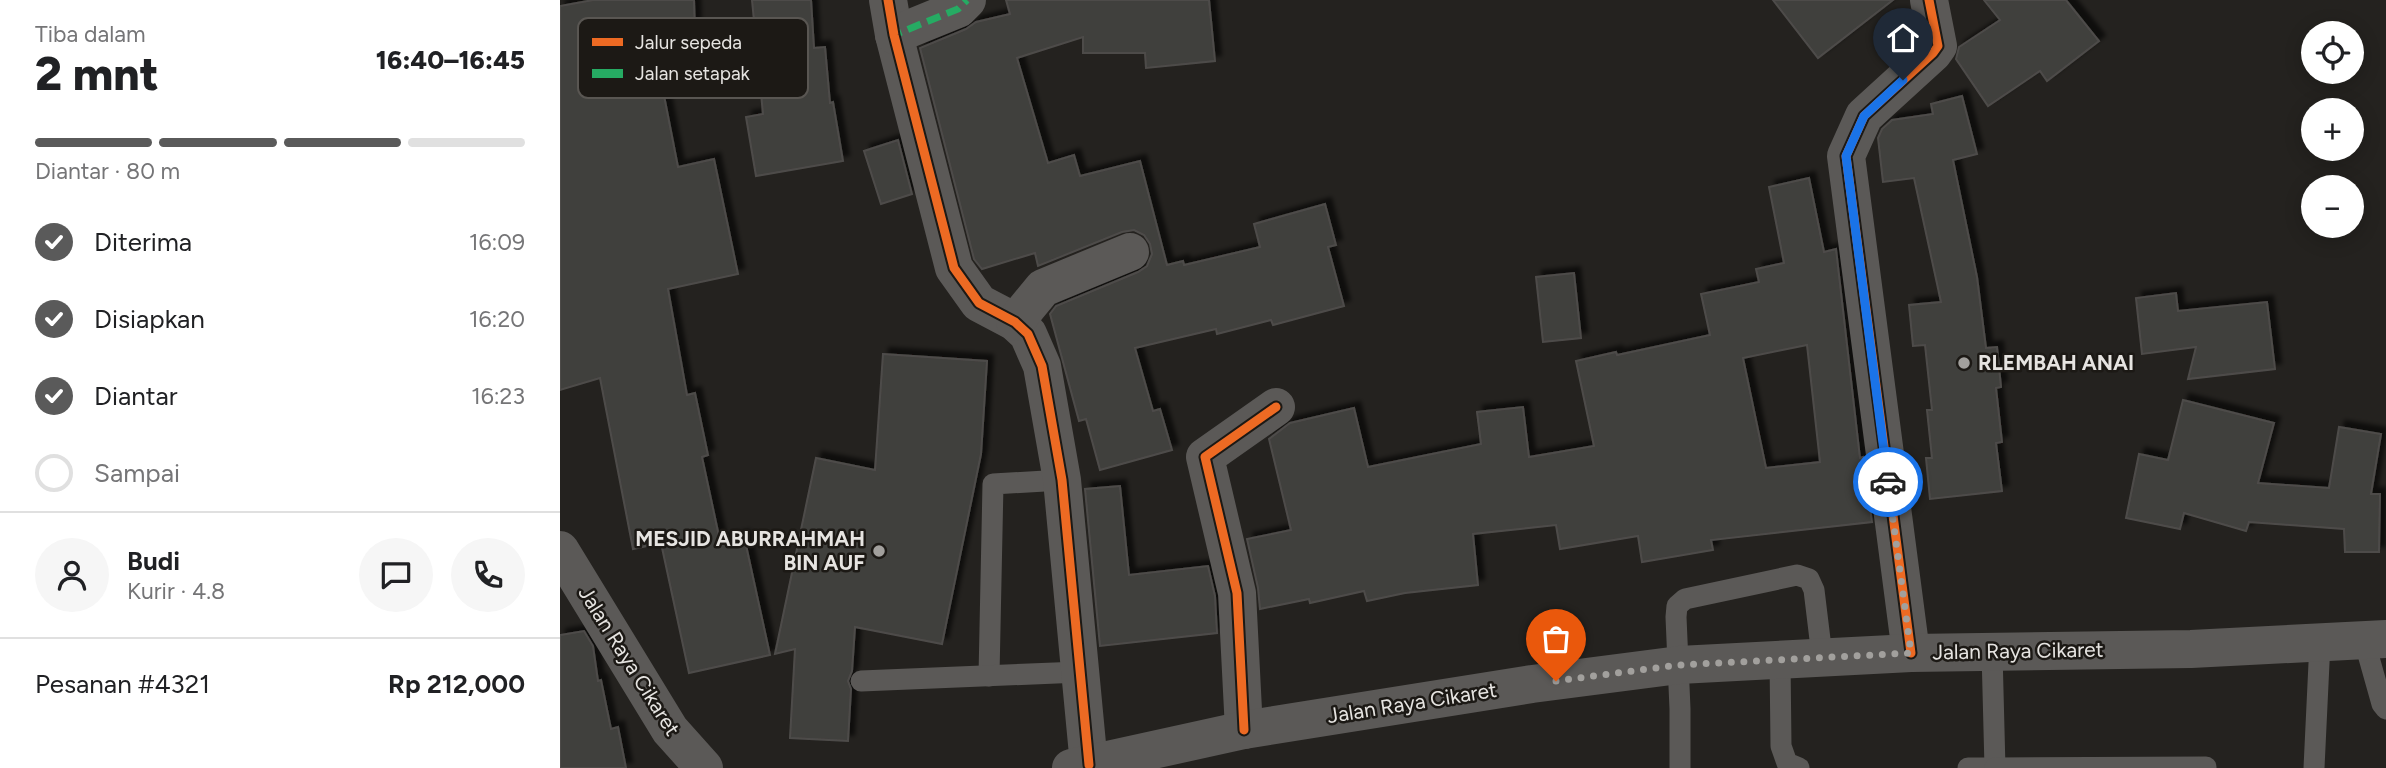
<!DOCTYPE html>
<html lang="id">
<meta charset="utf-8">
<style>
:root{--surface:#fff;--page:#f6f6f6;--text:#202124;--muted:#757577;--line:#e0e0e0;--accent:#5a5a5a}
body{margin:0;font-family:Figtree,sans-serif;background:var(--page);color:var(--text);height:100vh;display:flex;flex-direction:column;font-size:26px;white-space:nowrap}
*{box-sizing:border-box;margin:0}
p{font-size:23px;color:var(--muted)}
.icon{flex:none;width:38px;height:38px;fill:none;stroke:currentColor;stroke-width:2;stroke-linecap:round;stroke-linejoin:round}
.map{position:relative;flex:1;overflow:hidden}
.details{display:flex;flex-direction:column;background:var(--surface);width:560px}
.details>*{flex:none}
.tools{position:absolute;left:1741px;top:21px;display:grid;gap:14px}
.tools a{display:grid;place-items:center;width:63px;height:63px;border-radius:50%;background:var(--surface);box-shadow:0 4px 18px #0003;font-size:35px}
.pin{position:absolute;display:grid;place-items:center;width:60px;height:60px;color:#fff;margin:-72px -30px;border-radius:50% 50% 50% 0;rotate:-45deg;box-shadow:0 0 7px #0007}
.pin .icon{rotate:45deg}
.courier{position:absolute;display:grid;place-items:center;width:70px;height:70px;margin:-35px;border:5px solid #1a73e8;border-radius:50%;background:#fff;color:#222;box-shadow:0 2px 9px #0007}
.headline em{font-style:normal;font-weight:800}
.headline div{display:flex;flex-direction:column-reverse}
.headline{display:flex;align-items:center;justify-content:space-between;height:119px;padding:0 35px}
h1{font-size:46px;font-weight:800;line-height:52px}
.bar{display:grid;grid-template-columns:repeat(4,1fr);gap:10px 7px;align-content:center;height:84px;padding:0 35px}
.bar i{height:9px;border-radius:5px;background:var(--line)}
.bar .on{background:var(--accent)}
.bar p{grid-column:span 4}
.line{display:flex;align-items:center;gap:18px;padding:0 35px;border-top:2px solid var(--line)}
.line div{flex:1}
.round{display:grid;place-items:center;flex:none;width:74px;height:74px;border-radius:37px;background:var(--page)}
ol{padding:0 35px;list-style:none}
li{display:flex;align-items:center;gap:21px;height:77px}
li p{margin-inline-start:auto}
li .icon{padding:7px;border-radius:50%;background:var(--accent);color:#fff;stroke-width:4}
li:last-child{color:var(--muted)}
li i{width:38px;height:38px;border:4px solid var(--line);border-radius:50%}
main{display:flex;flex:1;min-height:0}
.map>svg:first-child{display:block}
.building{fill:#413f3d;stroke:#4e4c4a;stroke-width:2;fill-rule:evenodd;filter:url(#shadow)}
.lines{fill:none;stroke-linecap:round;stroke-linejoin:round}
.service{stroke:#5b5957;stroke-width:21}
.minor{stroke:#5b5957;stroke-width:38}
.secondary{stroke:#5b5957;stroke-width:38}
.quiet{stroke:#26ab63;stroke-width:7;stroke-dasharray:14 7;stroke-linecap:butt}
.cycleway-casing{stroke:#1c1915;stroke-width:13}
.cycleway{stroke:#ed6a23;stroke-width:9}
.done{stroke:#a2a09d;stroke-width:7;stroke-dasharray:0 12.6}
.route{stroke:#1a73e8;stroke-width:9}
.poi-dot{fill:#a2a09d;stroke:#1c1915;stroke-width:2.5}
.labels{text-anchor:middle;stroke-width:5;stroke-linejoin:round;paint-order:stroke}
.poi-label{font-size:21px;font-weight:bold;fill:#e6e4e1;stroke:#1c1915;text-anchor:start}
.street-label{font-size:21px;fill:#e6e4e1;stroke:#1c1915}
.key{fill:#1c1915;stroke:#595652;stroke-width:2}
.key-label{font-size:19px;fill:#e6e4e1}
</style>
<main>
<section class="details">
<div class="headline"><div><h1>2 mnt</h1><p>Tiba dalam</p></div><em>16:40–16:45</em></div>
<div class="bar"><i class="on"></i><i class="on"></i><i class="on"></i><i></i><p>Diantar · 80 m</p></div>
<ol>
<li><svg class="icon" aria-label="check" viewBox="0 0 24 24"><path d="M5 12l5 5 9-10"/></svg>Diterima<p>16:09</p></li>
<li><svg class="icon" aria-label="check" viewBox="0 0 24 24"><path d="M5 12l5 5 9-10"/></svg>Disiapkan<p>16:20</p></li>
<li><svg class="icon" aria-label="check" viewBox="0 0 24 24"><path d="M5 12l5 5 9-10"/></svg>Diantar<p>16:23</p></li>
<li><i></i>Sampai</li>
</ol>
<div class="line" style="height:126px"><a class="round"><svg class="icon" aria-label="person" viewBox="0 0 24 24"><circle cx="12" cy="8" r="4"/><path d="M4 21q1-7 8-7t8 7"/></svg></a><div><b>Budi</b><p>Kurir · 4.8</p></div><a class="round"><svg class="icon" aria-label="chat" viewBox="0 0 24 24"><path d="M4 5h16v11H9l-5 4z"/></svg></a><a class="round"><svg class="icon" aria-label="phone" viewBox="0 0 24 24"><path d="M5 4h4l2 5-3 2q2 4 5 5l2-3 5 2v4C11 20 4 13 5 4z"/></svg></a></div>
<div class="line" style="height:91px"><div>Pesanan #4321</div><b>Rp 212,000</b></div>
</section>
<div class="map">
<svg width="1826" height="768" viewBox="0 0 1826 768">
<defs>
<filter id="shadow"><feDropShadow dx="6" dy="-6" stdDeviation="2" flood-color="#0009"/></filter>
</defs>
<rect width="100%" height="100%" fill="#24221f"/>
<g class="building">
<path d="M 33,0 L 134,0 L 136,64 L 98,65 L 118,167 L 154,159 L 178,274 L 108,289 L 127,395 L 135,393 L 148,455 L 142,457 L 160,541 L 184,536 L 210,655 L 129,673 L 101,543 L 73,549 L 40,378 L 0,390 L 0,6 Z"/>
<path d="M 192,0 L 251,0 L 254,48 L 265,47 L 270,103 L 273,102 L 283,161 L 196,176 L 186,117 L 203,114 Z"/>
<path d="M 446,0 L 649,0 L 655,61 L 586,68 L 585,53 L 523,53 L 523,37 L 457,58 L 488,163 L 514,155 L 520,176 L 580,161 L 607,265 L 623,261 L 624,265 L 700,247 L 694,224 L 765,204 L 776,245 L 768,247 L 784,306 L 713,325 L 711,320 L 657,334 L 656,329 L 575,348 L 593,411 L 600,409 L 612,450 L 540,470 L 526,419 L 519,421 L 490,314 L 496,306 L 578,272 L 587,266 L 592,254 L 590,244 L 584,235 L 574,230 L 562,232 L 478,266 L 475,253 L 422,269 L 414,259 L 360,48 L 406,29 L 416,22 L 450,14 Z"/>
<path d="M 1213,0 L 1333,0 L 1258,58 Z"/>
<path d="M 1424,0 L 1506,0 L 1539,41 L 1487,81 L 1480,71 L 1428,106 L 1396,59 L 1399,47 L 1440,20 Z"/>
<path d="M 1402,96 L 1417,154 L 1393,160 L 1417,277 L 1426,348 L 1437,347 L 1441,387 L 1436,388 L 1442,442 L 1436,443 L 1442,491 L 1370,499 L 1366,458 L 1372,458 L 1367,410 L 1372,410 L 1365,345 L 1353,346 L 1349,305 L 1381,302 L 1354,178 L 1323,182 L 1318,138 L 1322,129 L 1332,120 L 1373,114 L 1371,104 Z"/>
<path d="M 338,140 L 352,194 L 321,204 L 304,151 Z"/>
<path d="M 1249,178 L 1264,252 L 1276,249 L 1300,458 L 1303,457 L 1312,522 L 1151,540 L 1153,550 L 1082,562 L 1078,536 L 1000,549 L 996,525 L 913,534 L 918,585 L 845,593 L 807,601 L 804,591 L 750,603 L 749,599 L 700,609 L 698,588 L 687,539 L 731,530 L 709,439 L 730,423 L 794,408 L 808,467 L 921,444 L 917,412 L 963,407 L 969,457 L 1034,446 L 1016,361 L 1056,352 L 1057,355 L 1150,335 L 1141,294 L 1199,282 L 1196,269 L 1224,263 L 1209,187 ZM 1247,345 L 1260,462 L 1206,468 L 1183,358 Z"/>
<path d="M 1014,273 L 1021,338 L 983,342 L 976,277 Z"/>
<path d="M 1616,293 L 1618,311 L 1707,302 L 1715,369 L 1628,379 L 1636,347 L 1582,354 L 1576,298 Z"/>
<path d="M 323,354 L 427,361 L 421,454 L 382,644 L 295,627 L 292,671 L 288,681 L 291,689 L 288,741 L 230,738 L 235,649 L 215,654 L 256,458 L 315,470 Z"/>
<path d="M 1623,400 L 1714,423 L 1698,483 L 1769,488 L 1779,427 L 1821,434 L 1811,494 L 1820,494 L 1819,552 L 1785,552 L 1784,529 L 1689,522 L 1686,531 L 1624,513 L 1620,529 L 1566,518 L 1579,454 L 1608,460 Z"/>
<path d="M 560,486 L 569,575 L 648,566 L 655,596 L 657,633 L 540,646 L 525,489 Z"/>
<path d="M 24,631 L 33,646 L 38,681 L 41,680 L 51,729 L 58,727 L 66,768 L 0,768 L 0,635 Z"/>
</g>
<g class="lines">
<g class="service">
<path d="M 1804,640 L 1822,704 L 1826,709"/>
<path d="M 1220,659 L 1221,746 L 1227,763 L 1239,768"/>
<path d="M 429,676 L 433,484 L 502,480"/>
<path d="M 301,681 L 520,672"/>
<path d="M 1120,768 L 1120,709 L 1116,617 L 1117,606 L 1125,599 L 1237,575 L 1249,579 L 1254,590 L 1262,656"/>
<path d="M 1408,768 L 1435,768 L 1432,652"/>
<path d="M 1435,768 L 1646,767"/>
<path d="M 1754,768 L 1760,642"/>
</g>
<g class="minor">
<path d="M 328,0 L 334,35 L 394,268 L 419,303 L 455,322 L 468,334 L 482,366 L 502,480 L 529,765"/>
<path d="M 334,35 L 398,9 L 407,0"/>
<path d="M 455,322 L 483,288 L 570,252"/>
<path d="M 1351,653 L 1286,156 L 1304,116 L 1373,53 L 1378,46 L 1369,0"/>
<path d="M 684,730 L 677,593 L 645,457 L 716,407"/>
</g>
<g class="secondary">
<path d="M 0,550 L 110,730 L 144,768"/>
<path d="M 511,768 L 684,730 L 972,684 L 1119,665 L 1351,653 L 1631,649 L 1826,639"/>
</g>
<path class="quiet" d="M 333,29 L 334,35 L 398,9 L 407,0"/>
<defs>
<g id="cycleway">
<path d="M 328,0 L 334,35 L 394,268 L 419,303 L 455,322 L 468,334 L 482,366 L 502,480 L 529,765"/>
<path d="M 1351,653 L 1286,156 L 1304,116 L 1373,53 L 1378,46 L 1369,0"/>
<path d="M 684,730 L 677,593 L 645,457 L 716,407"/>
</g>
</defs>
<use href="#cycleway" class="cycleway-casing"/>
<use href="#cycleway" class="cycleway"/>
</g>
<g class="lines">
<path class="done" d="M 996,681 L 1119,665 L 1351,653 L 1328,482"/>
<path class="route" d="M 1328,482 L 1286,156 L 1304,116 L 1343,80"/>
</g>
<g class="poi-dot">
<circle cx="1404" cy="363" r="7"/>
<circle cx="319" cy="551" r="7"/>
</g>
<g class="labels">
<g class="poi-label">
<text x="1418" y="370">RLEMBAH ANAI</text>
<text x="305" y="546" text-anchor="end">MESJID ABURRAHMAH<tspan x="305" dy="24">BIN AUF</tspan></text>
</g>
<g class="street-label">
<text transform="translate(1458 651) rotate(-1)" y="7">Jalan Raya Cikaret</text>
<text transform="translate(69 661) rotate(58)" y="7">Jalan Raya Cikaret</text>
<text transform="translate(852 703) rotate(-9)" y="7">Jalan Raya Cikaret</text>
</g>
</g>
<rect x="18" y="18" width="230" height="80" rx="10" class="key"/>
<rect x="32" y="38" width="31" height="8" fill="#ed6a23"/>
<rect x="32" y="69" width="31" height="9" fill="#26ab63"/>
<g class="key-label">
<text x="75" y="49">Jalur sepeda</text>
<text x="75" y="80">Jalan setapak</text>
</g>
</svg>
<div class="tools">
<a><svg class="icon" aria-label="locate" viewBox="0 0 24 24"><circle cx="12" cy="12" r="6"/><path d="M12 2v4M12 18v4M2 12h4M18 12h4"/></svg></a>
<a>+</a>
<a>−</a>
</div>
<div class="pin" style="left:996px;top:681px;background:#ea580c"><svg class="icon" aria-label="bag" viewBox="0 0 24 24"><path d="M5 8h14l-1 12H6zM9 8a3 3 0 0 1 6 0"/></svg></div>
<div class="pin" style="left:1343px;top:80px;background:#1f2937"><svg class="icon" aria-label="home" viewBox="0 0 24 24"><path d="M3 11l9-7 9 7M6 9v11h12V9"/></svg></div>
<div class="courier" style="left:1328px;top:482px"><svg class="icon" aria-label="car" viewBox="0 0 24 24"><path d="M5 17H2v-5l4-1 3-4h7l3 4 3 1v5h-3M9 17h6M6 11h13"/><circle cx="7" cy="17" r="2"/><circle cx="17" cy="17" r="2"/></svg></div>
</div>
</main>
